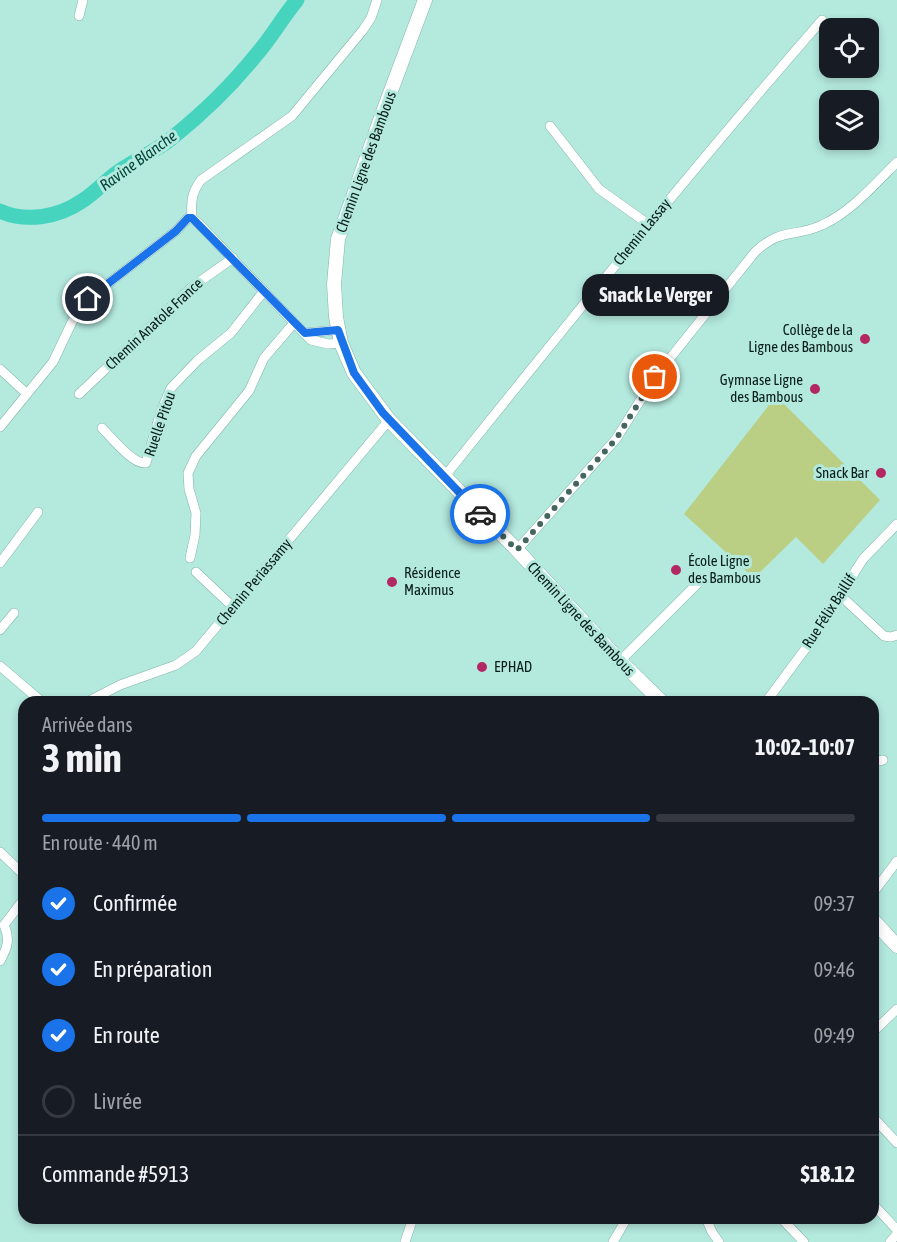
<!DOCTYPE html>
<html lang="fr">
<meta charset="utf-8">
<style>
:root{--surface:#171b24;--page:#242831;--text:#f1f3f6;--muted:#9ea1a6;--line:#363941;--accent:#1a73e8}
body{margin:0;font-family:"Asap Condensed",sans-serif;background:var(--page);color:var(--text);height:100vh;display:flex;flex-direction:column;font-size:22px;white-space:nowrap}
*{box-sizing:border-box;margin:0}
p{font-size:20px;color:var(--muted)}
.icon{flex:none;width:33px;height:33px;fill:none;stroke:currentColor;stroke-width:2;stroke-linecap:round;stroke-linejoin:round}
.map{position:relative;flex:1;overflow:hidden}
.sheet{position:absolute;left:18px;top:696px;width:861px;height:528px;display:flex;flex-direction:column;background:var(--surface);border-radius:18px;box-shadow:0 3px 9px #0003}
.sheet>*{flex:none}
.controls{position:absolute;left:819px;top:18px;display:grid;gap:12px}
.controls a{display:grid;place-items:center;width:60px;height:60px;border-radius:12px;background:var(--surface);box-shadow:0 3px 9px #0003;font-size:30px}
.pin{position:absolute;display:grid;place-items:center;width:51px;height:51px;color:#fff;margin:-26px;border:3px solid #fff;border-radius:50%;box-shadow:0 2px 6px #0007}
.courier{position:absolute;display:grid;place-items:center;width:60px;height:60px;margin:-30px;border:4px solid #1a73e8;border-radius:50%;background:#fff;color:#222;box-shadow:0 2px 8px #0007}
.bubble{position:absolute;height:42px;border-radius:18px;background:var(--surface);box-shadow:0 3px 9px #0003;font-size:20px;font-weight:700;line-height:42px;text-align:center}
.head em{font-style:normal;font-weight:700}
.head div{display:flex;flex-direction:column-reverse}
.head{display:flex;align-items:center;justify-content:space-between;height:102px;padding:0 24px}
h1{font-size:39px;font-weight:700;line-height:45px}
.bar{display:grid;grid-template-columns:repeat(4,1fr);gap:9px 6px;align-content:center;height:72px;padding:0 24px}
.bar i{height:8px;border-radius:4px;background:var(--line)}
.bar .current{background:var(--accent)}
.bar p{grid-column:span 4}
.line{display:flex;align-items:center;gap:15px;padding:0 24px;border-top:2px solid var(--line)}
.line div{flex:1}
ol{padding:0 24px;list-style:none}
li{display:flex;align-items:center;gap:18px;height:66px}
li p{margin-inline-start:auto}
li .icon{padding:6px;border-radius:50%;background:var(--accent);color:#fff;stroke-width:4}
li:last-child{color:var(--muted)}
li i{width:33px;height:33px;border:3px solid var(--line);border-radius:50%}
.map>svg:first-child{display:block}
.green{fill:#bbcf84}
.lines{fill:none;stroke-linecap:round;stroke-linejoin:round}
.river{stroke:#47d4be;stroke-width:15}
.minor-casing{stroke:#81b5aa;stroke-width:10}
.secondary-casing{stroke:#81b5aa;stroke-width:15}
.minor{stroke:#fff;stroke-width:9}
.secondary{stroke:#fff;stroke-width:14}
.done{stroke:#45655f;stroke-width:6;stroke-dasharray:0 10.8}
.route{stroke:#1a73e8;stroke-width:8}
.poi-dot{fill:#b32762;stroke:#b4e9de;stroke-width:2}
.labels{text-anchor:middle;stroke-width:6;stroke-linejoin:round;paint-order:stroke}
.street-label{font-size:15px;fill:#091e1a;stroke:#b4e9de}
.poi-label{font-size:15px;fill:#091e1a;stroke:#b4e9de;text-anchor:end}
.water-label{font-size:16px;font-style:italic;fill:#04453c;stroke:#b4e9de}
</style>
<div class="map">
<svg width="897" height="1242" viewBox="0 0 897 1242">
<rect width="100%" height="100%" fill="#b4e9de"/>
<path class="green" d="M 776,396 L 880,500 L 823,564 L 796,537 L 754,578 L 684,514 Z"/>
<g class="lines">
<path class="river" d="M 0,211 C 26,223 59,217 82,201 C 95,193 105,181 118,172 C 135,160 155,152 172,138 C 202,114 232,85 256,55 C 271,38 282,18 297,0"/>
<defs>
<g id="minor">
<path d="M 79,16 L 83,0"/>
<path d="M 550,126 L 599,189 L 648,224"/>
<path d="M 192,218 C 191,203 191,193 201,180 L 292,116 L 363,30 L 371,18 L 377,0"/>
<path d="M 305,333 L 338,330"/>
<path d="M 0,369 L 26,393"/>
<path d="M 79,394 L 192,287 L 233,258"/>
<path d="M 0,427 L 53,362 L 72,322 L 88,299 L 176,231 L 188,218 L 192,218 L 198,223 L 311,340 L 328,344 L 341,343"/>
<path d="M 102,428 C 111,437 133,465 146,463 L 161,411 L 171,388 L 198,360 L 231,333 L 264,291"/>
<path d="M 445,476 C 569,322 692,169 822,20"/>
<path d="M 517,550 L 616,439 L 655,377 L 755,252 C 782,227 794,238 822,225 C 850,213 876,183 897,162"/>
<path d="M 190,558 L 195,535 L 196,513 L 189,489 L 188,473 L 196,456 L 249,391 L 264,358 L 294,323"/>
<path d="M 0,563 L 38,512"/>
<path d="M 196,572 L 233,607"/>
<path d="M 841,596 L 884,636 L 891,637 L 897,635"/>
<path d="M 0,630 L 14,613"/>
<path d="M 620,661 L 702,579"/>
<path d="M 0,666 L 42,702"/>
<path d="M 87,702 L 120,685 L 176,665 L 196,651 L 389,420"/>
<path d="M 766,702 L 814,637 L 863,559 L 897,524"/>
<path d="M 873,762 L 883,760"/>
<path d="M 0,852 L 24,875"/>
<path d="M 873,893 L 897,861"/>
<path d="M 0,961 C 8,947 10,939 4,925 L 24,899"/>
<path d="M 873,1032 L 897,1009"/>
<path d="M 873,1117 L 897,1143"/>
<path d="M 873,1204 L 897,1230"/>
<path d="M 706,1218 L 712,1232 L 719,1242"/>
<path d="M 781,1218 L 804,1242"/>
<path d="M 405,1242 L 413,1218"/>
<path d="M 613,1242 L 627,1218"/>
<path d="M 890,1242 L 897,1234"/>
</g>
<g id="secondary">
<path d="M 425,0 L 383,112 L 338,239 L 334,284 L 336,317 L 341,343 L 354,373 L 389,420 L 517,550 L 620,661 L 662,702"/>
<path d="M 873,920 L 897,946"/>
</g>
</defs>
<use href="#minor" class="minor-casing"/>
<use href="#secondary" class="secondary-casing"/>
<use href="#minor" class="minor"/>
<use href="#secondary" class="secondary"/>
</g>
<g class="lines">
<path class="done" d="M 480,514 L 517,550 L 616,439 L 655,377"/>
<path class="route" d="M 88,299 L 176,231 L 188,218 L 192,218 L 305,333 L 338,330 L 354,373 L 383,413 L 480,514"/>
</g>
<g class="poi-dot">
<circle cx="865" cy="339" r="6"/>
<circle cx="815" cy="389" r="6"/>
<circle cx="881" cy="473" r="6"/>
<circle cx="676" cy="570" r="6"/>
<circle cx="392" cy="582" r="6"/>
<circle cx="482" cy="667" r="6"/>
</g>
<g class="labels">
<g class="street-label">
<text transform="translate(366 162) rotate(-70)" y="5">Chemin Ligne des Bambous</text>
<text transform="translate(642 232) rotate(-51)" y="5">Chemin Lassay</text>
<text transform="translate(154 324) rotate(-43)" y="5">Chemin Anatole France</text>
<text transform="translate(160 424) rotate(-71)" y="5">Ruelle Pitou</text>
<text transform="translate(254 582) rotate(-50)" y="5">Chemin Periassamy</text>
<text transform="translate(829 611) rotate(-57)" y="5">Rue Félix Baillif</text>
<text transform="translate(581 619) rotate(47)" y="5">Chemin Ligne des Bambous</text>
</g>
<g class="poi-label">
<text x="853" y="335">Collège de la<tspan x="853" dy="17">Ligne des Bambous</tspan></text>
<text x="803" y="385">Gymnase Ligne<tspan x="803" dy="17">des Bambous</tspan></text>
<text x="869" y="478">Snack Bar</text>
<text x="688" y="566" text-anchor="start">École Ligne<tspan x="688" dy="17">des Bambous</tspan></text>
<text x="404" y="578" text-anchor="start">Résidence<tspan x="404" dy="17">Maximus</tspan></text>
<text x="494" y="672" text-anchor="start">EPHAD</text>
</g>
<g class="water-label">
<text transform="translate(138 160) rotate(-36)" y="6">Ravine Blanche</text>
</g>
</g>
</svg>
<div class="controls">
<a><svg class="icon" aria-label="locate" viewBox="0 0 24 24"><circle cx="12" cy="12" r="6"/><path d="M12 2v4M12 18v4M2 12h4M18 12h4"/></svg></a>
<a><svg class="icon" aria-label="layers" viewBox="0 0 24 24"><path d="M12 4l9 5-9 5-9-5zM3 14l9 5 9-5"/></svg></a>
</div>
<div class="pin" style="left:655px;top:377px;background:#ea580c"><svg class="icon" aria-label="bag" viewBox="0 0 24 24"><path d="M5 8h14l-1 12H6zM9 8a3 3 0 0 1 6 0"/></svg></div>
<div class="pin" style="left:88px;top:299px;background:#1f2937"><svg class="icon" aria-label="home" viewBox="0 0 24 24"><path d="M3 11l9-7 9 7M6 9v11h12V9"/></svg></div>
<div class="courier" style="left:480px;top:514px"><svg class="icon" aria-label="car" viewBox="0 0 24 24"><path d="M5 17H2v-5l4-1 3-4h7l3 4 3 1v5h-3M9 17h6M6 11h13"/><circle cx="7" cy="17" r="2"/><circle cx="17" cy="17" r="2"/></svg></div>
<div class="bubble" style="left:582px;top:274px;width:147px">Snack Le Verger</div>
<section class="sheet">
<div class="head"><div><h1>3 min</h1><p>Arrivée dans</p></div><em>10:02–10:07</em></div>
<div class="bar"><i class="current"></i><i class="current"></i><i class="current"></i><i></i><p>En route · 440 m</p></div>
<ol>
<li><svg class="icon" aria-label="check" viewBox="0 0 24 24"><path d="M5 12l5 5 9-10"/></svg>Confirmée<p>09:37</p></li>
<li><svg class="icon" aria-label="check" viewBox="0 0 24 24"><path d="M5 12l5 5 9-10"/></svg>En préparation<p>09:46</p></li>
<li><svg class="icon" aria-label="check" viewBox="0 0 24 24"><path d="M5 12l5 5 9-10"/></svg>En route<p>09:49</p></li>
<li><i></i>Livrée</li>
</ol>
<div class="line" style="height:78px"><div>Commande #5913</div><b>$18.12</b></div>
</section>
</div>
